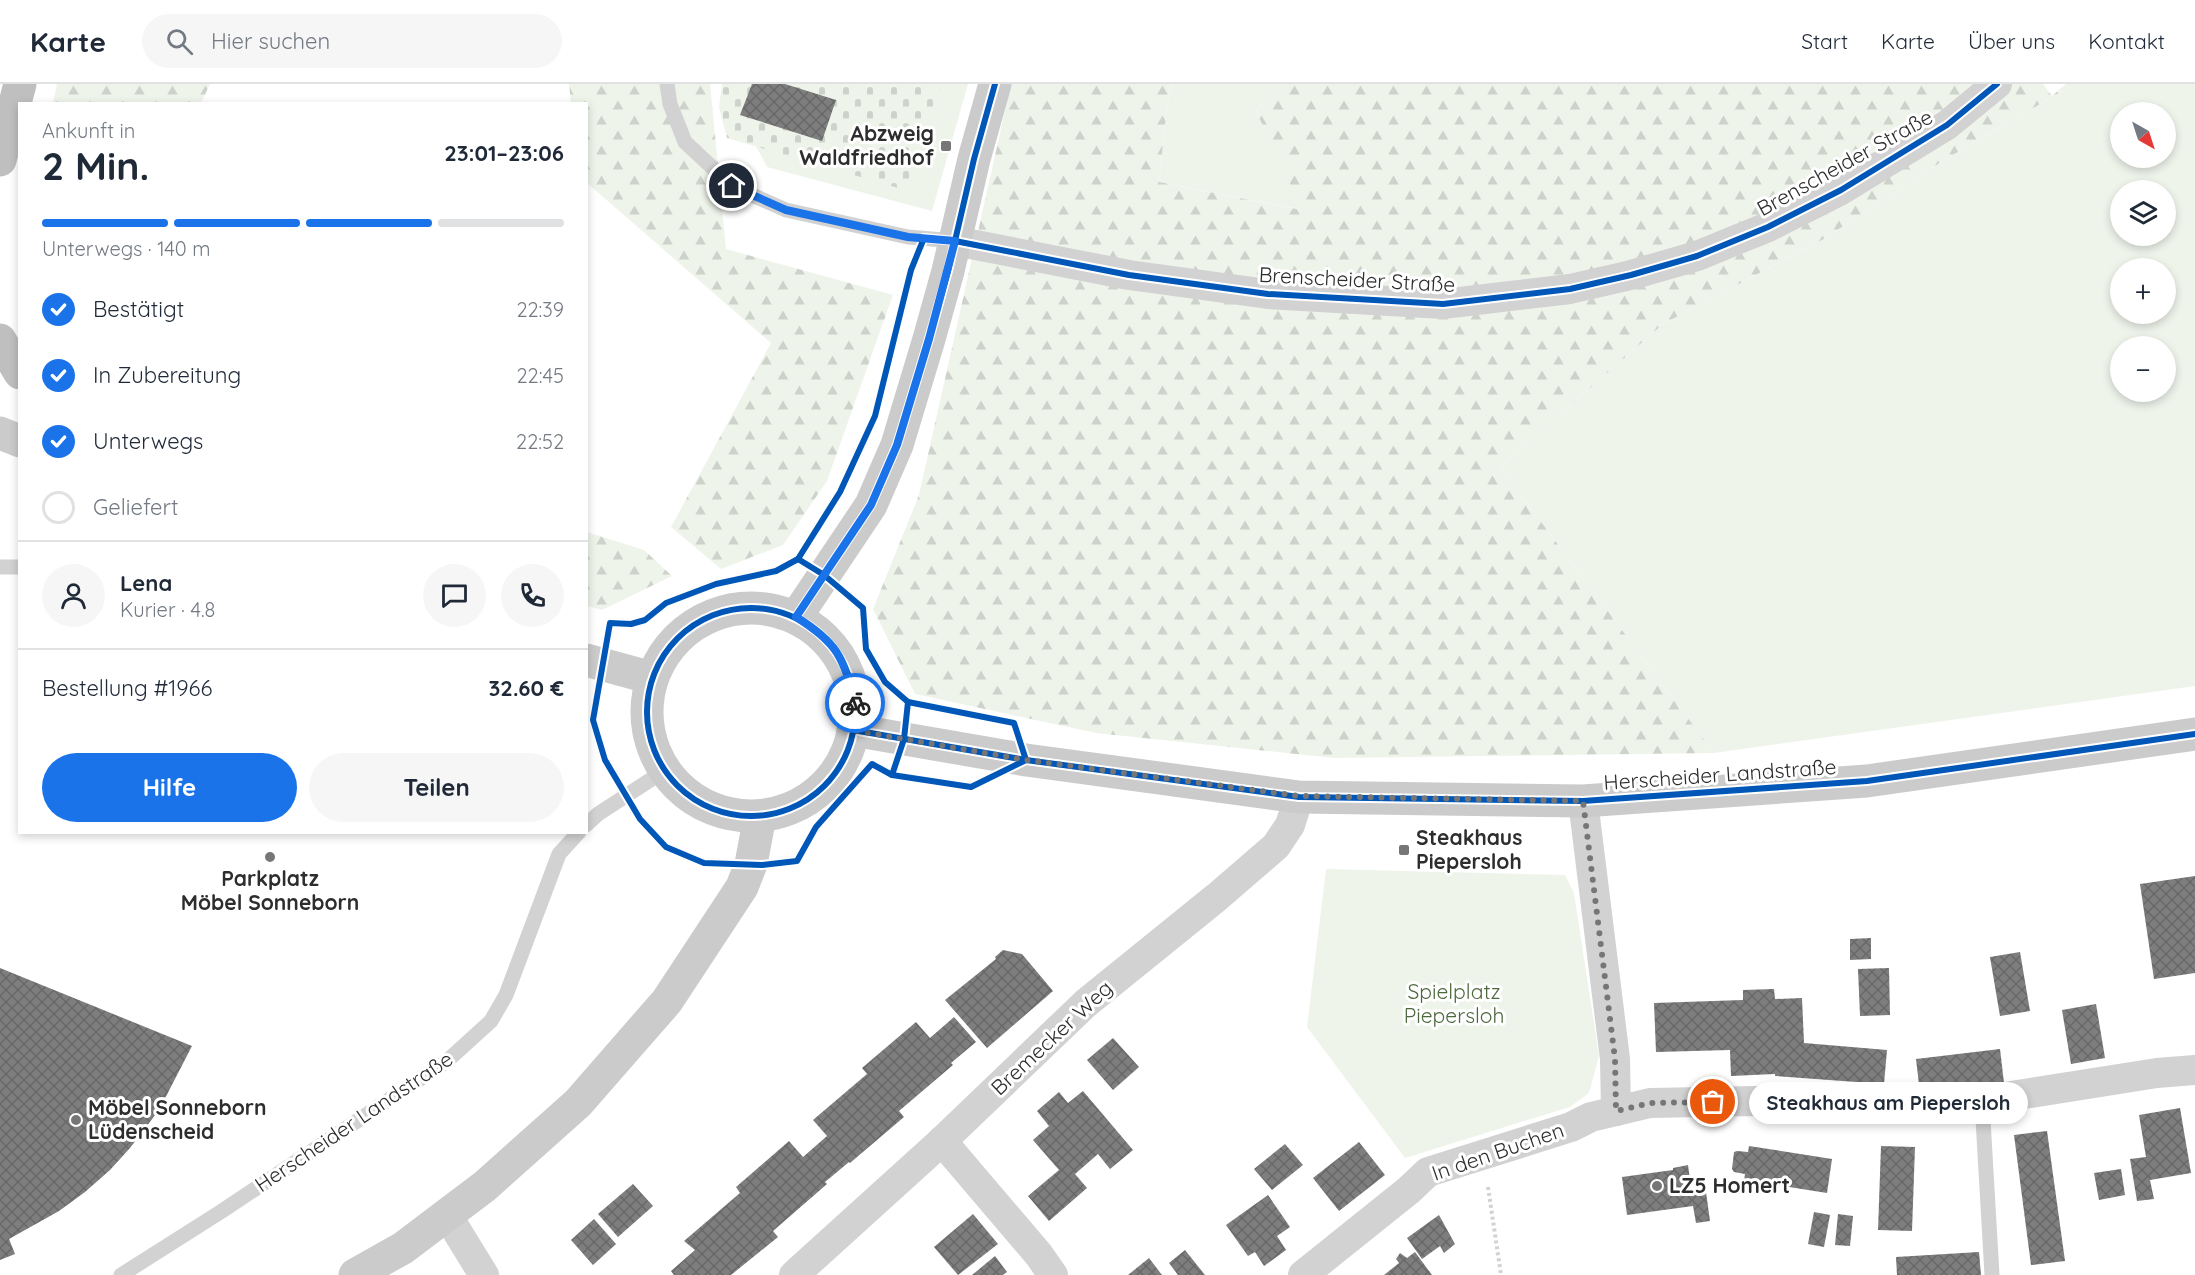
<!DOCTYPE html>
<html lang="de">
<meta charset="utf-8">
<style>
:root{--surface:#fff;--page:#f6f6f7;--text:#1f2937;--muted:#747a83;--line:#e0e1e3;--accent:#1a73e8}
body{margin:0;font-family:Quicksand,sans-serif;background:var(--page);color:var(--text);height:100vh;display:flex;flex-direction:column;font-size:22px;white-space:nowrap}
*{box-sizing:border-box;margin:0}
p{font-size:20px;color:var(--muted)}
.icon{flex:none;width:33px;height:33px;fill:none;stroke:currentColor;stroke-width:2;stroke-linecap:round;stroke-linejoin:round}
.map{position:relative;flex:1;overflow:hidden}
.side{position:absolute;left:18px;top:18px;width:570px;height:732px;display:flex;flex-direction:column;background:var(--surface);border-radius:0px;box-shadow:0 3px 9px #0003}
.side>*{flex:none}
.needle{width:39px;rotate:141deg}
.controls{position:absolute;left:2110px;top:18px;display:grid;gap:12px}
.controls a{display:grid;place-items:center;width:66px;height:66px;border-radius:50%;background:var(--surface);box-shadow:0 3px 9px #0003;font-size:30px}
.pin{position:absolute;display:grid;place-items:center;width:51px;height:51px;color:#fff;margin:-26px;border:3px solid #fff;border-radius:50%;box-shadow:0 2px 6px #0007}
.courier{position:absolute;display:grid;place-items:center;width:60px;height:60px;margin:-30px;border:4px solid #1a73e8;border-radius:50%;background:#fff;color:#222;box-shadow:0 2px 8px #0007}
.bubble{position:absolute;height:42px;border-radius:21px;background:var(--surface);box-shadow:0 3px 9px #0003;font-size:20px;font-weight:700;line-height:42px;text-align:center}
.summary em{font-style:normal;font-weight:700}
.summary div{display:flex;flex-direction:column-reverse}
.summary{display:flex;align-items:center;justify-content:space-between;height:102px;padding:0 24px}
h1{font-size:39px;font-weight:700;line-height:45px}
.bar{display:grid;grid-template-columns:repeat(4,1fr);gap:9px 6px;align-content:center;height:72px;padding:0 24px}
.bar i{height:8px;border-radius:4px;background:var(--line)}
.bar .selected{background:var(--accent)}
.bar p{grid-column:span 4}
.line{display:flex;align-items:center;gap:15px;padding:0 24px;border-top:2px solid var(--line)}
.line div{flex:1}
.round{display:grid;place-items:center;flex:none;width:63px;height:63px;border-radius:32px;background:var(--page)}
ol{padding:0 24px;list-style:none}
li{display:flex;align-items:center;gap:18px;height:66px}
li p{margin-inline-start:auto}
li .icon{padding:6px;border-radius:50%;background:var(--accent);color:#fff;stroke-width:4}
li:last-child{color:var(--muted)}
li i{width:33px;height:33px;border:3px solid var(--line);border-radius:50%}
.action{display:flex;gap:12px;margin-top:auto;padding:12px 24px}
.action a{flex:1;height:69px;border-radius:36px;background:var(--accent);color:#fff;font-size:24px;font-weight:700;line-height:69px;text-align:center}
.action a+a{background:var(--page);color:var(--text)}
header{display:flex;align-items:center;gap:36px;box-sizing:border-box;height:84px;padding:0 30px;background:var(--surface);border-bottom:2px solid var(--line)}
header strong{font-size:28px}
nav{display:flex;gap:33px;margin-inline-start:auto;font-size:21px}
.search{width:420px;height:54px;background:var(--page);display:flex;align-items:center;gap:15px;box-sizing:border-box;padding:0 21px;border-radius:33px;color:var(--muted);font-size:22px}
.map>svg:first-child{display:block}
.green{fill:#eff4eb;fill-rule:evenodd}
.forest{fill:url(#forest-firs)}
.cemetery{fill:url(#cemetery-stones)}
.building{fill:url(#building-cross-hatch)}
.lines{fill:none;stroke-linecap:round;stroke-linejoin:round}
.path{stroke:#d2d2d2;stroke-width:4;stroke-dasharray:3 3;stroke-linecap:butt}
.service{stroke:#d2d2d2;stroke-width:15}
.minor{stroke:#d2d2d2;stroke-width:30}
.secondary{stroke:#cbcbcb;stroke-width:33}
.motorway{stroke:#bfbfbf;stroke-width:33}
.cycleway-casing{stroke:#fff;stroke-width:10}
.cycleway{stroke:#0057b8;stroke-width:6}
.done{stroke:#767676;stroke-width:6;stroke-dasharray:0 10.8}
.route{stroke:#1a73e8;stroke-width:8}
.poi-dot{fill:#767676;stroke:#fff;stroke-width:2}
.labels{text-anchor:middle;stroke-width:6;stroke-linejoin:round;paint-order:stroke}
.poi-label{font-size:21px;font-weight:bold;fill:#2d2d2d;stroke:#fff;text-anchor:start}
.street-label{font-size:21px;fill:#2d2d2d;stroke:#fff}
.park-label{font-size:21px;fill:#4d683c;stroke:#fff}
</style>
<header>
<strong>Karte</strong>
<div class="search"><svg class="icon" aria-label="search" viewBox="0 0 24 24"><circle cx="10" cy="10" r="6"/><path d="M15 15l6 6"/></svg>Hier suchen</div>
<nav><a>Start</a><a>Karte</a><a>Über uns</a><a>Kontakt</a></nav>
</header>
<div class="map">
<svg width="2195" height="1191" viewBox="0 0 2195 1191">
<defs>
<pattern id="forest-firs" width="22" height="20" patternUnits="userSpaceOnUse" patternTransform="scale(1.5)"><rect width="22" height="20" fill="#eff4eb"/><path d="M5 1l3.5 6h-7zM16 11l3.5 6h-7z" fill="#cdd2ca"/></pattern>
<pattern id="cemetery-stones" width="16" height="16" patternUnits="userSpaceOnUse" patternTransform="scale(1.5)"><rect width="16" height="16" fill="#eff4eb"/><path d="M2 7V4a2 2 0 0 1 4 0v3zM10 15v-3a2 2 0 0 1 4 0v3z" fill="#cdd2ca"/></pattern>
<pattern id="building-cross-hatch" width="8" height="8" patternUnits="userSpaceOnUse" patternTransform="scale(1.5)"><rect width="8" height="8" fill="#7e7e7e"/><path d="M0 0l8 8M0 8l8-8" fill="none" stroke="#686868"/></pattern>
</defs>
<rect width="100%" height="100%" fill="#fff"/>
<g class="green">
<path d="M 723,0 L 968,0 L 932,127 L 767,83 Z"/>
<path d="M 1172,0 L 1279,0 L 1256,27 L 1303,126 L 1159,98 L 1167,22 Z"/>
<path d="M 2077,0 L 2195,0 L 2195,602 L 1714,669 L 1500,383 L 1663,240 L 1822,156 L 1944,76 L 2052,13 ZM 2121,28 L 2166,28 L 2166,74 L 2121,74 ZM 2121,106 L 2166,106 L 2166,152 L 2121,152 ZM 2121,184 L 2166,184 L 2166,230 L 2121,230 ZM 2121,262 L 2166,262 L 2166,308 L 2121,308 Z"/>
<path d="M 1326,785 L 1565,791 L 1574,809 L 1599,972 L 1589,1009 L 1570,1023 L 1405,1074 L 1307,943 Z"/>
</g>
<g class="forest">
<path d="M 57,0 L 210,0 L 201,19 L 53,19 Z"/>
<path d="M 569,0 L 710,0 L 726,165 L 893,211 L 827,397 L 783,461 L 721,485 L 671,443 L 771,259 L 587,99 L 586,20 L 571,19 Z"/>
<path d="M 1011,0 L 1172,0 L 1167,22 L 1159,98 L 1302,126 L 1256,27 L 1279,0 L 2043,0 L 2052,12 L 2066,0 L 2077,0 L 2052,13 L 1944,76 L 1822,156 L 1663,240 L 1500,383 L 1714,669 L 1334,674 L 1096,649 L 915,610 L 873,525 L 919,411 Z"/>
<path d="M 587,448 L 644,466 L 672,492 L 602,526 L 587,522 Z"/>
</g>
<path class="cemetery" d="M 722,0 L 941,0 L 905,106 L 727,54 L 719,23 Z"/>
<g class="building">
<path d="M 752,0 L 785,0 L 836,16 L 822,57 L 740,31 Z"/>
<path d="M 2195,792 L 2195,889 L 2154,895 L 2140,800 Z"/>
<path d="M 1871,854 L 1871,875 L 1850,876 L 1850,855 Z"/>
<path d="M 1003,866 L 1022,870 L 1053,907 L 987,964 L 945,916 L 996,875 L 995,873 Z"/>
<path d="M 2020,868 L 2030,927 L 2000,932 L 1990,873 Z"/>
<path d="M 0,884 L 192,962 L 159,1026 L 130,1064 L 110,1086 L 85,1108 L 59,1127 L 9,1155 L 15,1170 L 0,1176 Z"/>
<path d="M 1889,884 L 1890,931 L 1860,932 L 1858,885 Z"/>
<path d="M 1774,905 L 1775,915 L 1802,914 L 1804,959 L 1887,966 L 1884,1000 L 1775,992 L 1775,990 L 1731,992 L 1730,966 L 1656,968 L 1654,919 L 1743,916 L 1743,906 Z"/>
<path d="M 2096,920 L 2105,974 L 2071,980 L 2062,926 Z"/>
<path d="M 954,933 L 976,958 L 951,979 L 953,981 L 899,1027 L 904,1033 L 850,1079 L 849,1078 L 825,1098 L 827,1100 L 773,1147 L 778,1153 L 731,1191 L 674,1191 L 671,1187 L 695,1166 L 684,1157 L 740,1109 L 736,1103 L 789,1057 L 803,1073 L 827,1052 L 813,1036 L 867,990 L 862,984 L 916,938 L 930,954 Z"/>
<path d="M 1113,954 L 1139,983 L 1113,1006 L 1087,976 Z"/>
<path d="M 2000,965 L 2004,999 L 1920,1009 L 1916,975 Z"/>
<path d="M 1083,1007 L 1133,1066 L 1110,1085 L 1098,1070 L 1075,1090 L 1087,1104 L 1049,1137 L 1028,1112 L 1059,1086 L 1033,1056 L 1049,1042 L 1037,1027 L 1059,1008 L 1068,1019 Z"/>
<path d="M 2180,1024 L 2191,1089 L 2150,1096 L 2154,1115 L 2137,1117 L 2130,1075 L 2146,1073 L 2139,1031 Z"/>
<path d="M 2047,1047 L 2065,1177 L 2031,1181 L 2014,1051 Z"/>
<path d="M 1359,1058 L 1385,1091 L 1339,1127 L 1313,1094 Z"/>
<path d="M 1285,1060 L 1303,1081 L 1272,1106 L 1254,1085 Z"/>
<path d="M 1749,1062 L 1832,1075 L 1827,1109 L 1744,1096 L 1745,1090 L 1734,1088 L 1732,1085 L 1734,1068 L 1737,1067 L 1748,1068 Z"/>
<path d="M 1881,1062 L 1915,1063 L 1912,1147 L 1878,1146 Z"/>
<path d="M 1688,1081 L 1692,1110 L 1706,1108 L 1710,1137 L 1696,1139 L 1693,1122 L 1627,1131 L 1622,1093 L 1673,1086 L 1673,1084 Z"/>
<path d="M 2121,1085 L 2125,1111 L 2099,1116 L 2094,1089 Z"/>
<path d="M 633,1100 L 653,1122 L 618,1153 L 598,1130 Z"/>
<path d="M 1268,1111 L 1290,1143 L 1277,1152 L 1286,1166 L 1264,1182 L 1255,1168 L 1248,1172 L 1226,1141 Z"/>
<path d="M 1814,1128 L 1830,1131 L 1824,1163 L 1808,1160 Z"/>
<path d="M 973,1130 L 998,1160 L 958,1191 L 934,1163 Z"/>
<path d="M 1838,1130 L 1853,1132 L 1850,1162 L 1835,1161 Z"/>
<path d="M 1439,1131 L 1455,1160 L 1444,1169 L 1440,1162 L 1422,1175 L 1407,1154 Z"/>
<path d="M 594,1135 L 616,1160 L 593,1181 L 571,1156 Z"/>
<path d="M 1185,1166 L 1205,1191 L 1178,1191 L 1169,1179 Z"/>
<path d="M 1415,1168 L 1432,1191 L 1384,1191 L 1399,1179 L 1396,1175 L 1400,1169 L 1407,1174 Z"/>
<path d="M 1979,1168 L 1981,1191 L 1897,1191 L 1896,1173 Z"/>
<path d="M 995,1172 L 1007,1188 L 1003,1191 L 972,1191 Z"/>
<path d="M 1149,1174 L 1162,1191 L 1128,1191 Z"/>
</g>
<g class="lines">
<path class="path" d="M 1488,1103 L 1501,1191"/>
<g class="service">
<path d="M 667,0 L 670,20 L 685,58 L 732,102 L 786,126 L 908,153 L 955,157"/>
<path d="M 0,483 L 20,483"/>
<path d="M 586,741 L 598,730 L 664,687"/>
<path d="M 1982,1018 L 1992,1191"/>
<path d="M 121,1191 L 222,1127 L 447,977 L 491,937 L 506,911 L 559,770 L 579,748"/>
</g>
<g class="minor">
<path d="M 955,157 L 1129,191 L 1268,210 L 1443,220 L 1570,205 L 1631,191 L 1697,172 L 1768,143 L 1841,106 L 1947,41 L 1997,0"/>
<path d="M 1583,717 L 1615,975 L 1616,1027"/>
<path d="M 942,1057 L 1039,1171 L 1053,1191"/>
<path d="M 447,1131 L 484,1191"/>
<path d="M 794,1191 L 942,1057 L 1086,919 L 1217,813 L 1276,762 L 1290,741 L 1299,713"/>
<path d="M 1303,1191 L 1409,1106 L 1428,1088 L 1571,1043 L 1591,1033 L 1650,1019 L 1754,1017 L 1819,1023 L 1914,1025 L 1948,1022 L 2157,989 L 2195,986"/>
</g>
<g class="secondary">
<path d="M 0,349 L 20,357"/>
<circle cx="751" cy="628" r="104"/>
<path d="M 796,533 L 871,421 L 897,361 L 929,255 L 948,187 L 974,75 L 995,0"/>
<path d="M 586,576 L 652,594"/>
<path d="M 853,646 L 1026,676 L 1299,713 L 1583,717 L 1867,697 L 2195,650"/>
<path d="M 355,1191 L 403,1164 L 485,1102 L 578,1019 L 667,917 L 742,803 L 751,780 L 760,732"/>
</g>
<g class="motorway">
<path d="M 0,76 L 20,0"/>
<path d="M 0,256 L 20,289"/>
</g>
<defs>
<g id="cycleway">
<path d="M 798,475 L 840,408 L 875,332 L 911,186 L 924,154 L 955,157 L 1129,191 L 1268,210 L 1443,220 L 1570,205 L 1631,191 L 1697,172 L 1768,143 L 1841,106 L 1947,41 L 1997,0"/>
<path d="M 798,475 L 824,491 L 863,524 L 866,565 L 885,598 L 908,618 L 1014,639 L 1026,676 L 971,703 L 892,691 L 872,680 L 816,743 L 797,777 L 762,781 L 704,779 L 666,763 L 640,735 L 605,676 L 593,636 L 610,539 L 631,540 L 645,536 L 666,519 L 716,500 L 776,487 Z"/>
<circle cx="751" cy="628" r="104"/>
<path d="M 796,533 L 871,421 L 897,361 L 929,255 L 948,187 L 974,75 L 995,0"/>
<path d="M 853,646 L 1026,676 L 1299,713 L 1583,717 L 1867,697 L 2195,650"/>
<path d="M 892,691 L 904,655 L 908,618"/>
</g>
</defs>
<use href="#cycleway" class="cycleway-casing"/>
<use href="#cycleway" class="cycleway"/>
</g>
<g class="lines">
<path class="done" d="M 855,619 L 852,646 L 1026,676 L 1299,712 L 1583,717 L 1615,975 L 1616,1027 L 1650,1019 L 1713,1018"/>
<path class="route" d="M 732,102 L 786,126 L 908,153 L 955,157 L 929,255 L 897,361 L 871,421 L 796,533 C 838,559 843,573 855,619"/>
</g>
<g class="poi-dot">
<rect x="940" y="56" width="12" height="12" rx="3"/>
<rect x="1398" y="760" width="12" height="12" rx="3"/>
<circle cx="270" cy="773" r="6"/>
<circle cx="76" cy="1036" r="6"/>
<circle cx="1657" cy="1102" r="6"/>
</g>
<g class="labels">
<g class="poi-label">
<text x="934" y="57" text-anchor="end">Abzweig<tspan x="934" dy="24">Waldfriedhof</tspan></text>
<text x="1416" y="761">Steakhaus<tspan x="1416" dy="24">Piepersloh</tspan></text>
<text x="270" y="802" text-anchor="middle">Parkplatz<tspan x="270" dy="24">Möbel Sonneborn</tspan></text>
<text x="88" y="1031">Möbel Sonneborn<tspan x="88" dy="24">Lüdenscheid</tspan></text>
<text x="1669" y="1109">LZ5 Homert</text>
</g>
<g class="street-label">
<text transform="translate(1845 79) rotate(-29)" y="7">Brenscheider Straße</text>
<text transform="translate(1357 196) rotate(3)" y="7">Brenscheider Straße</text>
<text transform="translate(1720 691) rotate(-4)" y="7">Herscheider Landstraße</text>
<text transform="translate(1052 954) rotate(-43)" y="7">Bremecker Weg</text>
<text transform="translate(354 1038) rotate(-34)" y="7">Herscheider Landstraße</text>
<text transform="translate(1498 1068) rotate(-19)" y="7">In den Buchen</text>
</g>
<g class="park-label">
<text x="1454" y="915">Spielplatz<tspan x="1454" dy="24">Piepersloh</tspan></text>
</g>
</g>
</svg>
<div class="controls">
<a><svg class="needle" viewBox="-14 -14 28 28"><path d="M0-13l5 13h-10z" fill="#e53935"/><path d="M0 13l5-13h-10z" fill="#747a83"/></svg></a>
<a><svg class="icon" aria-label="layers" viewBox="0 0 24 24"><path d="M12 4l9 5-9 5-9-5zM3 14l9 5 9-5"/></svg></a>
<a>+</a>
<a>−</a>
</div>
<div class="pin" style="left:1713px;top:1018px;background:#ea580c"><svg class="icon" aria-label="bag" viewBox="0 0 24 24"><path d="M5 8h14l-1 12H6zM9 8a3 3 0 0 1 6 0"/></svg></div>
<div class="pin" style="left:732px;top:102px;background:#1f2937"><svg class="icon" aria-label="home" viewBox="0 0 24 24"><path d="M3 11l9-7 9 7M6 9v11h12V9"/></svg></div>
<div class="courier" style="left:855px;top:619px"><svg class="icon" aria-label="bike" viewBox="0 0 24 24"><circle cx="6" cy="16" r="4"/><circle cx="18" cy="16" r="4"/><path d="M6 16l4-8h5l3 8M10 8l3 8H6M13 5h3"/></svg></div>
<div class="bubble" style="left:1749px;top:998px;width:279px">Steakhaus am Piepersloh</div>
<section class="side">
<div class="summary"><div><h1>2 Min.</h1><p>Ankunft in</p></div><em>23:01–23:06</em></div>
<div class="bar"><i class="selected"></i><i class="selected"></i><i class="selected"></i><i></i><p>Unterwegs · 140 m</p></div>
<ol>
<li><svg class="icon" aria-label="check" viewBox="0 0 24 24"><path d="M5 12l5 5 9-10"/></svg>Bestätigt<p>22:39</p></li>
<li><svg class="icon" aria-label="check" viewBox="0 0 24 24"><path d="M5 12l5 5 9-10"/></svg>In Zubereitung<p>22:45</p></li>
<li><svg class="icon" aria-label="check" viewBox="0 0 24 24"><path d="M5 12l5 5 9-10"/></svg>Unterwegs<p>22:52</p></li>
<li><i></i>Geliefert</li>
</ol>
<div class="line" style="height:108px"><a class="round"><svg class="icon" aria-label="person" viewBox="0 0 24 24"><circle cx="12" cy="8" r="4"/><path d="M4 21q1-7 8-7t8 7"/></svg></a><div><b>Lena</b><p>Kurier · 4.8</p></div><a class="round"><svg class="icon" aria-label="chat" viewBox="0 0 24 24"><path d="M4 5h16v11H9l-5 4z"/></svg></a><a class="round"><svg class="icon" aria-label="phone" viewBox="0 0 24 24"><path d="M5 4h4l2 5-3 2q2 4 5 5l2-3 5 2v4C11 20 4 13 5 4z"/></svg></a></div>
<div class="line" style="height:78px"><div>Bestellung #1966</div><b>32.60 €</b></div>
<div class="action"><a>Hilfe</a><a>Teilen</a></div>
</section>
</div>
